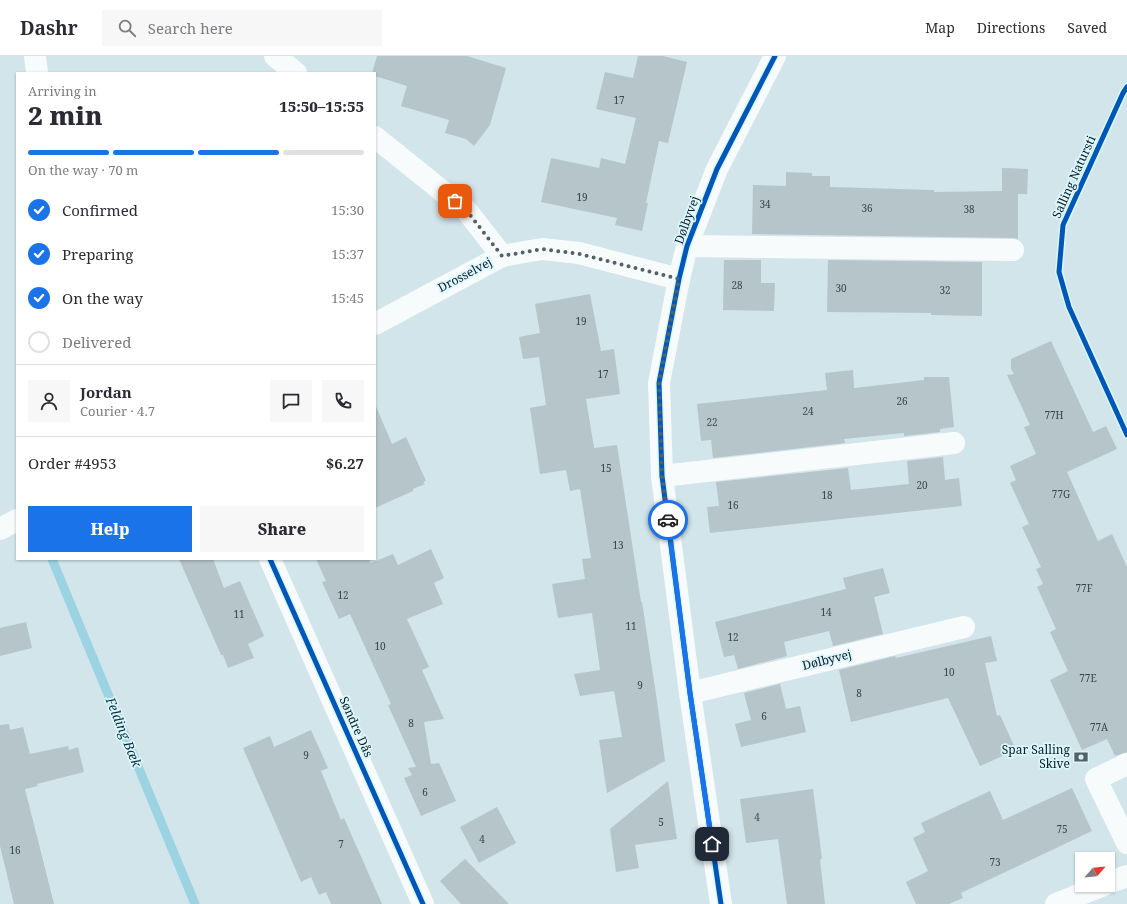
<!DOCTYPE html>
<meta charset="utf-8">
<style>
:root{--surface:#fff;--page:#f7f7f7;--text:#2b2b33;--muted:#7c7c81;--line:#e1e1e2;--accent:#1a73e8}
body{margin:0;font-family:"Noto Serif",serif;background:var(--page);color:var(--text);height:100vh;display:flex;flex-direction:column;font-size:15px;white-space:nowrap}
*{box-sizing:border-box;margin:0}
p{font-size:13px;color:var(--muted)}
.icon{flex:none;width:22px;height:22px;fill:none;stroke:currentColor;stroke-width:2;stroke-linecap:round;stroke-linejoin:round}
.map{position:relative;flex:1;overflow:hidden}
.sheet{position:absolute;left:16px;top:16px;width:360px;height:488px;display:flex;flex-direction:column;background:var(--surface);border-radius:0px;box-shadow:0 1px 3px #0004}
.sheet>*{flex:none}
.needle{width:26px;rotate:63deg}
.buttons{position:absolute;left:1075px;top:796px;display:grid;gap:8px}
.buttons a{display:grid;place-items:center;width:40px;height:40px;border-radius:0px;background:var(--surface);box-shadow:0 1px 3px #0004;font-size:20px}
.pin{position:absolute;display:grid;place-items:center;width:34px;height:34px;color:#fff;margin:-17px;border-radius:8px;box-shadow:0 2px 6px #0006}
.courier{position:absolute;display:grid;place-items:center;width:40px;height:40px;margin:-20px;border:3px solid #1a73e8;border-radius:50%;background:#fff;color:#222;box-shadow:0 1px 5px #0007}
.overview em{font-style:normal;font-weight:800}
.overview div{display:flex;flex-direction:column-reverse}
.overview{display:flex;align-items:center;justify-content:space-between;height:68px;padding:0 12px}
h1{font-size:26px;font-weight:800;line-height:30px}
.bar{display:grid;grid-template-columns:repeat(4,1fr);gap:6px 4px;align-content:center;height:48px;padding:0 12px}
.bar i{height:5px;border-radius:3px;background:var(--line)}
.bar .current{background:var(--accent)}
.bar p{grid-column:span 4}
.line{display:flex;align-items:center;gap:10px;padding:0 12px;border-top:1px solid var(--line)}
.line div{flex:1}
.round{display:grid;place-items:center;flex:none;width:42px;height:42px;border-radius:0px;background:var(--page)}
ol{padding:0 12px;list-style:none}
li{display:flex;align-items:center;gap:12px;height:44px}
li p{margin-inline-start:auto}
li .icon{padding:4px;border-radius:50%;background:var(--accent);color:#fff;stroke-width:4}
li:last-child{color:var(--muted)}
li i{width:22px;height:22px;border:2px solid var(--line);border-radius:50%}
.button{display:flex;gap:8px;margin-top:auto;padding:8px 12px}
.button a{flex:1;height:46px;border-radius:0px;background:var(--accent);color:#fff;font-size:16px;font-weight:800;line-height:46px;text-align:center}
.button a+a{background:var(--page);color:var(--text)}
header{display:flex;align-items:center;gap:24px;box-sizing:border-box;height:56px;padding:0 20px;background:var(--surface);border-bottom:1px solid var(--line)}
header strong{font-size:19px}
nav{display:flex;gap:22px;margin-inline-start:auto;font-size:14px}
.search{width:280px;height:36px;background:var(--page);display:flex;align-items:center;gap:10px;box-sizing:border-box;padding:0 14px;border-radius:0px;color:var(--muted);font-size:15px}
.map>svg:first-child{display:block}
.lines{fill:none;stroke-linecap:round;stroke-linejoin:round}
.stream{stroke:#9bd3e2;stroke-width:9}
.building{fill:#b6c5ca}
.minor{stroke:#f8fbfc;stroke-width:22}
.cycleway-casing{stroke:#daf7ff;stroke-width:8}
.cycleway{stroke:#0057b8;stroke-width:5}
.done{stroke:#536267;stroke-width:4;stroke-dasharray:0 7.2}
.route{stroke:#1a73e8;stroke-width:5}
.labels{text-anchor:middle;stroke-width:3.5;stroke-linejoin:round;paint-order:stroke}
.number-label{font-size:10px;fill:#39464a}
.street-label{font-size:12px;fill:#0f1c20;stroke:#daf7ff}
.poi-label{font-size:12px;fill:#0f1c20;stroke:#daf7ff;text-anchor:end}
.water-label{font-size:13px;font-style:italic;fill:#0a2e37;stroke:#daf7ff}
</style>
<header>
<strong>Dashr</strong>
<div class="search"><svg class="icon" aria-label="search" viewBox="0 0 24 24"><circle cx="10" cy="10" r="6"/><path d="M15 15l6 6"/></svg>Search here</div>
<nav><a>Map</a><a>Directions</a><a>Saved</a></nav>
</header>
<div class="map">
<svg width="1127" height="848" viewBox="0 0 1127 848">
<rect width="100%" height="100%" fill="#d2e5ea"/>
<g class="lines">
<path class="stream" d="M 52,503 L 195,848"/>
</g>
<g class="building">
<path d="M 377,0 L 467,0 L 506,12 L 490,69 L 474,90 L 466,83 L 445,77 L 449,64 L 401,50 L 407,30 L 375,20 L 375,17 L 372,17 Z"/>
<path d="M 638,0 L 663,0 L 687,6 L 668,87 L 659,85 L 646,147 L 648,147 L 642,175 L 615,169 L 617,162 L 541,146 L 551,102 L 599,112 L 601,102 L 625,108 L 636,62 L 596,53 L 605,16 L 633,22 Z"/>
<path d="M 1002,112 L 1028,113 L 1027,138 L 1018,138 L 1018,183 L 1013,182 L 752,178 L 753,129 L 786,130 L 786,116 L 812,117 L 812,120 L 830,120 L 830,131 L 934,134 L 934,136 L 1002,135 Z"/>
<path d="M 724,204 L 761,204 L 761,227 L 775,227 L 774,255 L 723,254 Z"/>
<path d="M 828,204 L 982,206 L 982,260 L 931,259 L 931,257 L 827,256 Z"/>
<path d="M 590,238 L 601,295 L 614,293 L 620,338 L 586,343 L 594,392 L 617,389 L 641,546 L 642,546 L 657,645 L 665,705 L 607,737 L 599,684 L 622,681 L 614,635 L 580,640 L 574,618 L 600,614 L 592,557 L 558,562 L 552,528 L 585,523 L 582,503 L 591,502 L 580,433 L 570,435 L 566,414 L 540,418 L 530,352 L 546,349 L 539,301 L 523,303 L 519,281 L 540,277 L 535,248 Z"/>
<path d="M 1051,285 L 1093,376 L 1106,370 L 1117,393 L 1067,416 L 1098,485 L 1112,478 L 1127,511 L 1127,696 L 1115,700 L 1107,683 L 1082,694 L 1050,624 L 1068,615 L 1050,576 L 1056,573 L 1037,531 L 1043,528 L 1036,513 L 1041,511 L 1022,471 L 1029,468 L 1010,427 L 1016,424 L 1010,410 L 1036,398 L 1024,371 L 1030,369 L 1007,319 L 1014,318 L 1011,313 L 1011,303 Z"/>
<path d="M 853,314 L 854,332 L 924,324 L 924,321 L 949,321 L 954,371 L 940,373 L 940,376 L 904,380 L 904,377 L 844,383 L 845,387 L 713,402 L 711,384 L 701,385 L 697,348 L 827,334 L 825,317 Z"/>
<path d="M 375,348 L 392,388 L 406,381 L 426,425 L 423,426 L 425,428 L 413,433 L 413,435 L 375,452 Z"/>
<path d="M 943,401 L 945,424 L 959,422 L 962,450 L 710,477 L 707,451 L 719,450 L 716,426 L 848,412 L 851,434 L 909,428 L 907,405 Z"/>
<path d="M 431,493 L 444,522 L 434,527 L 443,548 L 407,563 L 429,611 L 422,614 L 444,663 L 424,666 L 431,708 L 439,707 L 456,745 L 421,760 L 404,722 L 412,719 L 408,712 L 416,711 L 388,649 L 391,648 L 350,558 L 339,563 L 322,526 L 326,525 L 316,503 L 369,503 L 371,507 L 393,498 L 398,509 Z"/>
<path d="M 179,503 L 213,503 L 224,532 L 240,525 L 264,580 L 248,588 L 254,602 L 228,612 L 223,599 L 221,599 Z"/>
<path d="M 883,512 L 890,537 L 874,541 L 883,578 L 833,590 L 829,575 L 784,586 L 787,600 L 738,613 L 734,599 L 724,601 L 715,566 L 846,533 L 843,522 Z"/>
<path d="M 26,566 L 32,592 L 0,600 L 0,572 Z"/>
<path d="M 991,580 L 997,605 L 985,607 L 997,660 L 1000,659 L 1016,694 L 980,710 L 948,642 L 851,666 L 839,614 L 895,600 L 896,602 Z"/>
<path d="M 780,628 L 786,653 L 800,650 L 806,676 L 741,691 L 735,668 L 751,664 L 744,637 Z"/>
<path d="M 9,668 L 10,674 L 23,671 L 30,698 L 68,690 L 69,694 L 78,691 L 84,716 L 37,728 L 38,730 L 25,733 L 54,848 L 14,848 L 0,790 L 0,669 Z"/>
<path d="M 311,674 L 328,712 L 321,715 L 341,764 L 344,762 L 382,848 L 331,848 L 326,836 L 319,839 L 311,821 L 301,826 L 243,692 L 270,680 L 274,691 Z"/>
<path d="M 668,725 L 677,783 L 635,789 L 639,812 L 616,816 L 610,773 Z"/>
<path d="M 1072,732 L 1092,775 L 961,837 L 963,842 L 949,848 L 916,848 L 906,826 L 928,815 L 913,782 L 925,776 L 921,767 L 990,735 L 1003,764 Z"/>
<path d="M 813,733 L 822,803 L 820,803 L 825,848 L 787,848 L 778,783 L 746,787 L 740,743 Z"/>
<path d="M 497,751 L 516,787 L 479,807 L 460,771 Z"/>
<path d="M 465,803 L 509,848 L 461,848 L 440,825 Z"/>
</g>
<g class="lines">
<g class="minor">
<path d="M 35,0 L 37,17"/>
<path d="M 275,0 L 296,17"/>
<path d="M 375,81 L 467,155 L 502,200"/>
<path d="M 687,190 L 1013,194"/>
<path d="M 375,268 L 502,200 L 542,193 L 579,197 L 679,223"/>
<path d="M 662,420 L 954,387"/>
<path d="M 0,473 L 17,464"/>
<path d="M 270,503 L 423,848"/>
<path d="M 690,637 L 964,571"/>
<path d="M 1127,708 L 1096,723 L 1127,787"/>
<path d="M 1108,827 L 1127,820"/>
<path d="M 721,848 L 690,637 L 662,420 L 659,327 L 679,223 L 687,190 L 717,113 L 775,0"/>
<path d="M 1056,848 L 1104,829"/>
</g>
<defs>
<g id="cycleway">
<path d="M 1127,31 L 1123,37 L 1063,169 L 1059,216 L 1069,251 L 1127,379"/>
<path d="M 270,503 L 423,848"/>
<path d="M 721,848 L 690,637 L 662,420 L 659,327 L 679,223 L 687,190 L 717,113 L 775,0"/>
</g>
</defs>
<use href="#cycleway" class="cycleway-casing"/>
<use href="#cycleway" class="cycleway"/>
</g>
<g class="lines">
<path class="done" d="M 455,145 L 467,155 L 502,200 L 542,193 L 580,198 L 679,223 L 659,327 L 662,420 L 668,464"/>
<path class="route" d="M 668,464 L 690,637 L 712,788"/>
</g>
<defs>
<symbol id="bank-bare" viewBox="-9 -9 18 18"><path d="M-6-4H6V4H-6ZM0-2.3a2.3 2.3 0 1 0 0 4.6a2.3 2.3 0 1 0 0-4.6Z" fill="#536267" stroke="#daf7ff" stroke-width="2.5" paint-order="stroke"/></symbol>
</defs>
<g fill-rule="evenodd">
<use href="#bank-bare" x="1071" y="691" width="20" height="20"/>
</g>
<g class="labels">
<g class="number-label">
<text x="619" y="48">17</text>
<text x="582" y="145">19</text>
<text x="765" y="152">34</text>
<text x="867" y="156">36</text>
<text x="969" y="157">38</text>
<text x="737" y="233">28</text>
<text x="841" y="236">30</text>
<text x="945" y="238">32</text>
<text x="581" y="269">19</text>
<text x="603" y="322">17</text>
<text x="902" y="349">26</text>
<text x="808" y="359">24</text>
<text x="1054" y="363">77H</text>
<text x="712" y="370">22</text>
<text x="606" y="416">15</text>
<text x="922" y="433">20</text>
<text x="1061" y="442">77G</text>
<text x="827" y="443">18</text>
<text x="733" y="453">16</text>
<text x="618" y="493">13</text>
<text x="1084" y="536">77F</text>
<text x="343" y="543">12</text>
<text x="826" y="560">14</text>
<text x="239" y="562">11</text>
<text x="631" y="574">11</text>
<text x="733" y="585">12</text>
<text x="380" y="594">10</text>
<text x="949" y="620">10</text>
<text x="1088" y="626">77E</text>
<text x="640" y="633">9</text>
<text x="859" y="641">8</text>
<text x="764" y="664">6</text>
<text x="411" y="671">8</text>
<text x="1099" y="675">77A</text>
<text x="306" y="703">9</text>
<text x="425" y="740">6</text>
<text x="757" y="765">4</text>
<text x="661" y="770">5</text>
<text x="1062" y="777">75</text>
<text x="482" y="787">4</text>
<text x="341" y="792">7</text>
<text x="15" y="798">16</text>
<text x="995" y="810">73</text>
</g>
<g class="street-label">
<text transform="translate(1074 121) rotate(-66)" y="4">Salling Natursti</text>
<text transform="translate(687 164) rotate(-70)" y="4">Dølbyvej</text>
<text transform="translate(465 219) rotate(-28)" y="4">Drosselvej</text>
<text transform="translate(827 604) rotate(-14)" y="4">Dølbyvej</text>
<text transform="translate(356 671) rotate(66)" y="4">Søndre Dås</text>
</g>
<g class="poi-label">
<text x="1070" y="698">Spar Salling<tspan x="1070" dy="14">Skive</tspan></text>
</g>
<g class="water-label">
<text transform="translate(124 676) rotate(68)" y="5">Felding Bæk</text>
</g>
</g>
</svg>
<div class="buttons">
<a><svg class="needle" viewBox="-14 -14 28 28"><path d="M0-13l5 13h-10z" fill="#e53935"/><path d="M0 13l5-13h-10z" fill="#7c7c81"/></svg></a>
</div>
<div class="pin" style="left:455px;top:145px;background:#ea580c"><svg class="icon" aria-label="bag" viewBox="0 0 24 24"><path d="M5 8h14l-1 12H6zM9 8a3 3 0 0 1 6 0"/></svg></div>
<div class="pin" style="left:712px;top:788px;background:#1f2937"><svg class="icon" aria-label="home" viewBox="0 0 24 24"><path d="M3 11l9-7 9 7M6 9v11h12V9"/></svg></div>
<div class="courier" style="left:668px;top:464px"><svg class="icon" aria-label="car" viewBox="0 0 24 24"><path d="M5 17H2v-5l4-1 3-4h7l3 4 3 1v5h-3M9 17h6M6 11h13"/><circle cx="7" cy="17" r="2"/><circle cx="17" cy="17" r="2"/></svg></div>
<section class="sheet">
<div class="overview"><div><h1>2 min</h1><p>Arriving in</p></div><em>15:50–15:55</em></div>
<div class="bar"><i class="current"></i><i class="current"></i><i class="current"></i><i></i><p>On the way · 70 m</p></div>
<ol>
<li><svg class="icon" aria-label="check" viewBox="0 0 24 24"><path d="M5 12l5 5 9-10"/></svg>Confirmed<p>15:30</p></li>
<li><svg class="icon" aria-label="check" viewBox="0 0 24 24"><path d="M5 12l5 5 9-10"/></svg>Preparing<p>15:37</p></li>
<li><svg class="icon" aria-label="check" viewBox="0 0 24 24"><path d="M5 12l5 5 9-10"/></svg>On the way<p>15:45</p></li>
<li><i></i>Delivered</li>
</ol>
<div class="line" style="height:72px"><a class="round"><svg class="icon" aria-label="person" viewBox="0 0 24 24"><circle cx="12" cy="8" r="4"/><path d="M4 21q1-7 8-7t8 7"/></svg></a><div><b>Jordan</b><p>Courier · 4.7</p></div><a class="round"><svg class="icon" aria-label="chat" viewBox="0 0 24 24"><path d="M4 5h16v11H9l-5 4z"/></svg></a><a class="round"><svg class="icon" aria-label="phone" viewBox="0 0 24 24"><path d="M5 4h4l2 5-3 2q2 4 5 5l2-3 5 2v4C11 20 4 13 5 4z"/></svg></a></div>
<div class="line" style="height:52px"><div>Order #4953</div><b>$6.27</b></div>
<div class="button"><a>Help</a><a>Share</a></div>
</section>
</div>
